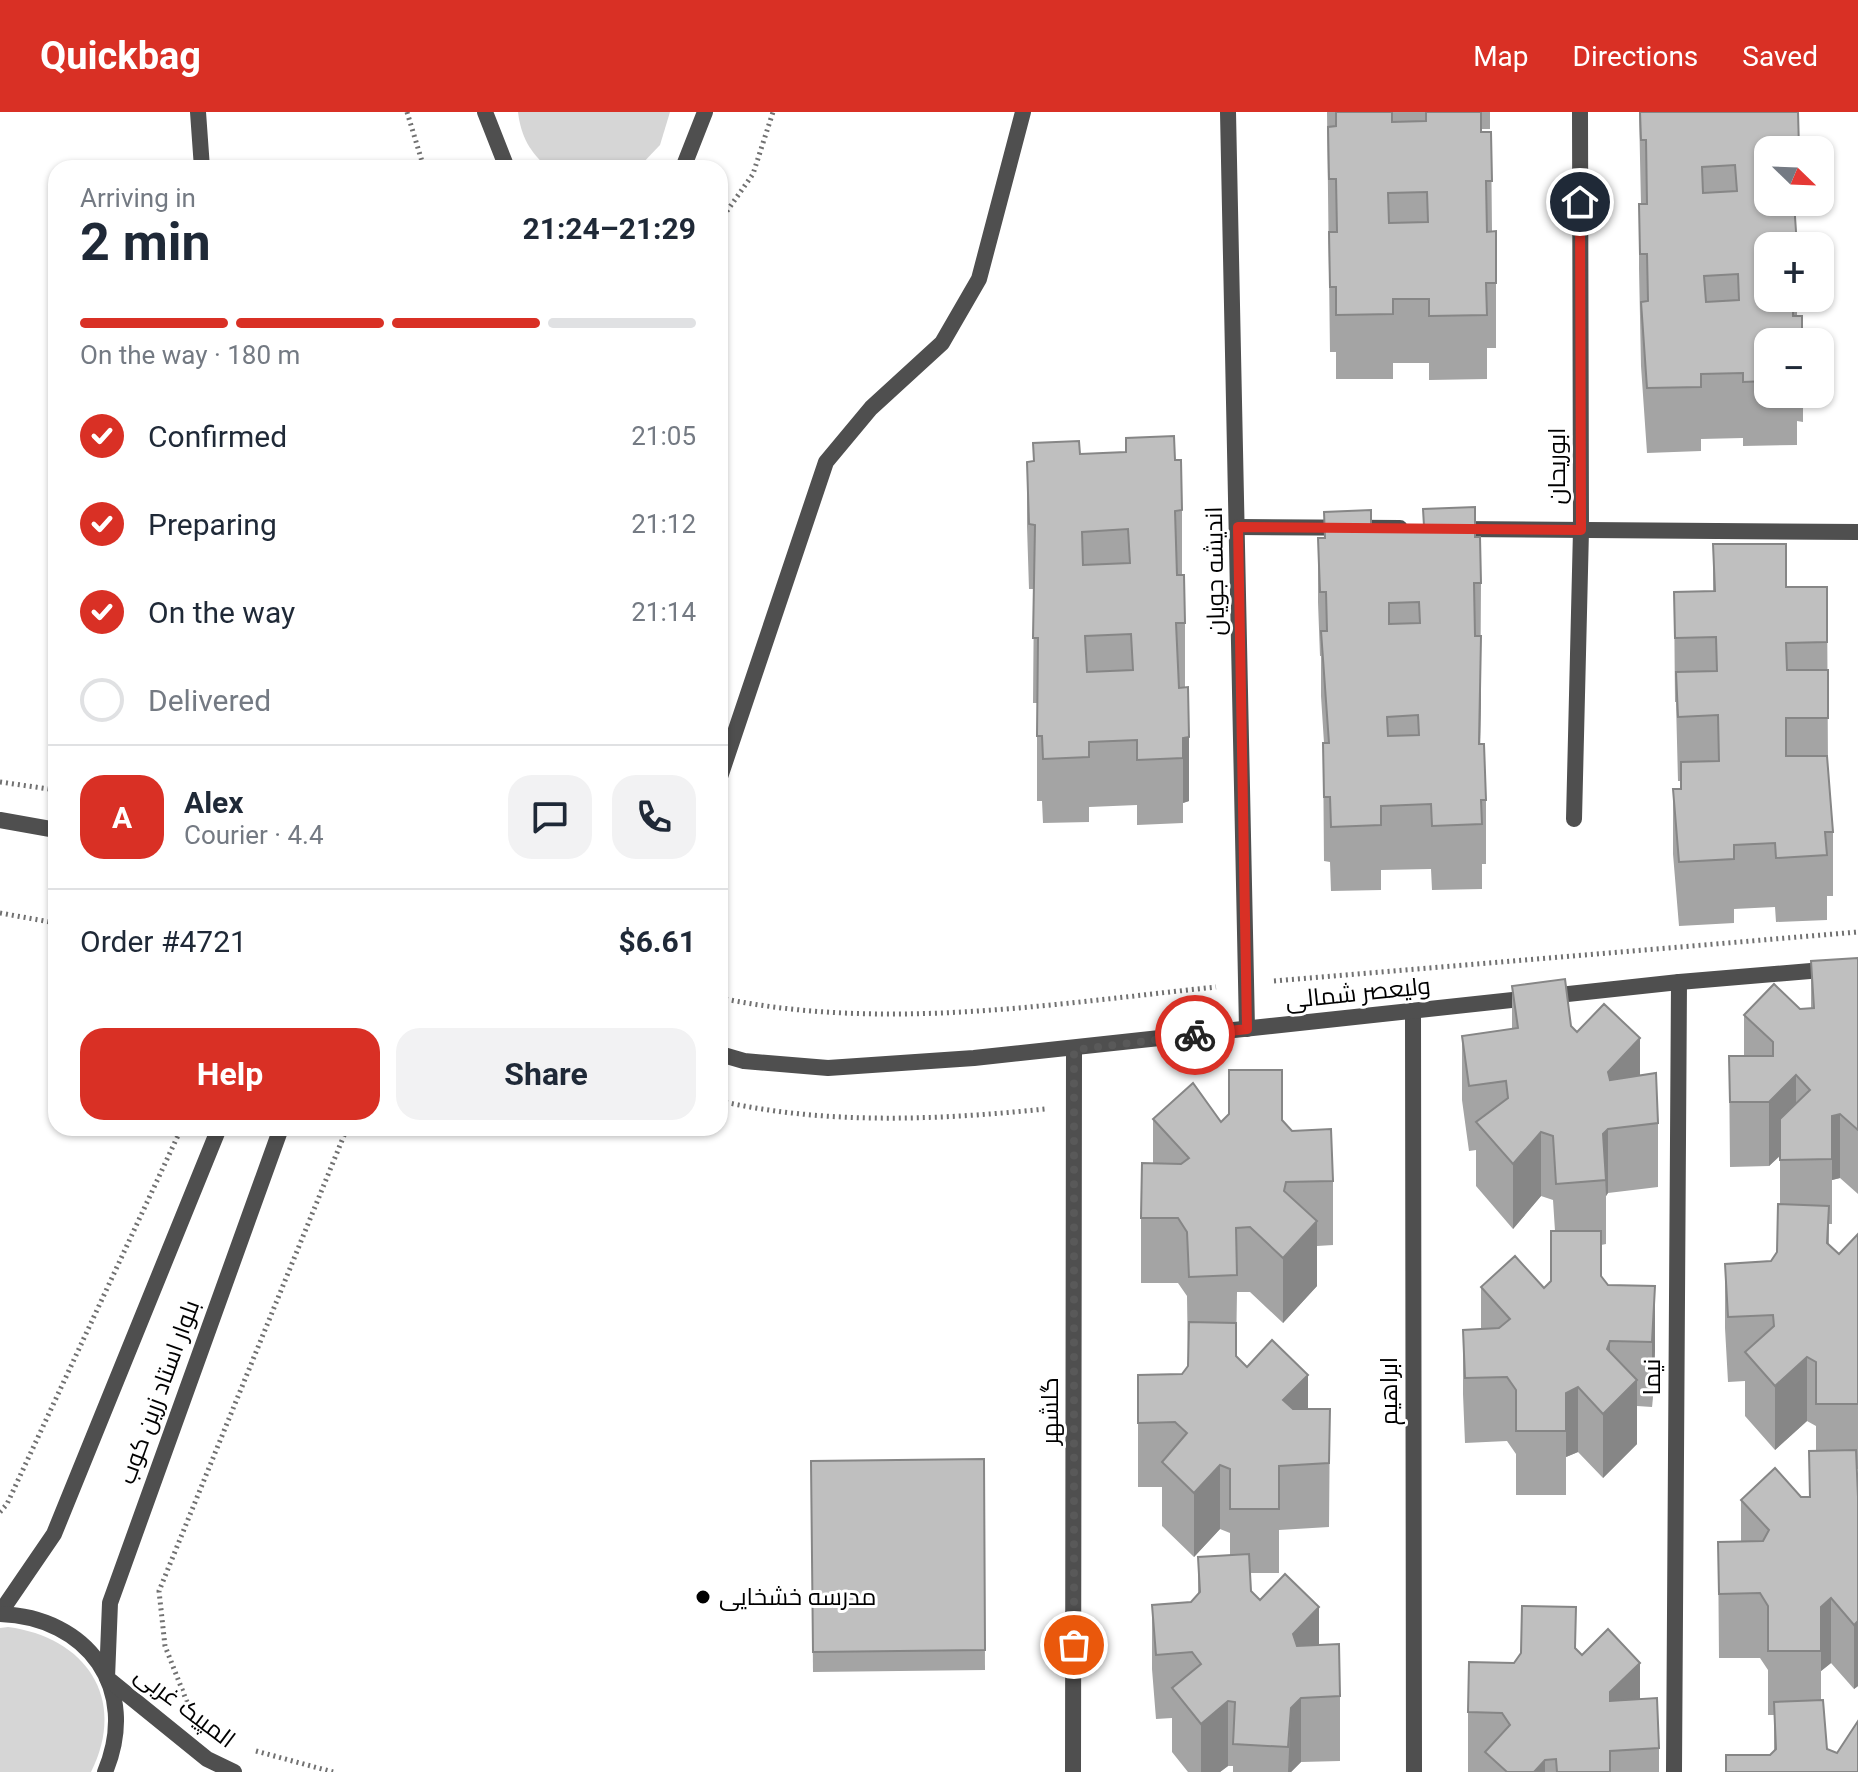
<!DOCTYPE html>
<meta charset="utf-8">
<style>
:root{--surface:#fff;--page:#f2f2f3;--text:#1f2937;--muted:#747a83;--line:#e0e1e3;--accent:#d93025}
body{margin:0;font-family:Roboto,Cairo,sans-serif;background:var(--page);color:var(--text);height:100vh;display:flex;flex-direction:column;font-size:30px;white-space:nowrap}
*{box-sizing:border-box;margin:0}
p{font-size:26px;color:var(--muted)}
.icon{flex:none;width:44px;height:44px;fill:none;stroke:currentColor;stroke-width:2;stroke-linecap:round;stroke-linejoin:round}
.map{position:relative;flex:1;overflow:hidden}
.details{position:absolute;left:48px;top:48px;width:680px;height:976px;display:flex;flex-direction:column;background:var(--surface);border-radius:24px;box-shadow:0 2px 6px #0004}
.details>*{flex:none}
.needle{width:52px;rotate:113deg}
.fabs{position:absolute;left:1754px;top:24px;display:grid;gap:16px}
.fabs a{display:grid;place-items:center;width:80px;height:80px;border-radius:16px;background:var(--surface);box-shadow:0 2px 6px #0004;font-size:40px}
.pin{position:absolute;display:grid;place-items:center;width:68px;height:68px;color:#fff;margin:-34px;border:4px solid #fff;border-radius:50%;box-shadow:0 2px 8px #0007}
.courier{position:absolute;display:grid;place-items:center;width:80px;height:80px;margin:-40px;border:6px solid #d93025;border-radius:50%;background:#fff;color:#222;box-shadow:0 2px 10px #0007}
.headline em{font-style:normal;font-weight:700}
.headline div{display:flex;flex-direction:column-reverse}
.headline{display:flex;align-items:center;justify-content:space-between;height:136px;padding:0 32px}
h1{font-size:52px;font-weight:700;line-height:60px}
.bar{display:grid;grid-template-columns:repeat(4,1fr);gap:12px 8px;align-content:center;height:96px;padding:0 32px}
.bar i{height:10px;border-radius:6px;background:var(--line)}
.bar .current{background:var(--accent)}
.bar p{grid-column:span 4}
.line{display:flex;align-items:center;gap:20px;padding:0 32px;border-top:2px solid var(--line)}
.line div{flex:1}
.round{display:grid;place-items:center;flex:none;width:84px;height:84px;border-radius:24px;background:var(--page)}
ol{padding:0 32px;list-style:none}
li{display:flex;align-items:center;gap:24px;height:88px}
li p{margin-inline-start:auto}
li .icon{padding:8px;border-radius:50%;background:var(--accent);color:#fff;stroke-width:4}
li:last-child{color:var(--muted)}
li i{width:44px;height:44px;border:4px solid var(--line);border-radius:50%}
.button{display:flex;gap:16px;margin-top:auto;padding:16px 32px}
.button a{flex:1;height:92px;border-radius:24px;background:var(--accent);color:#fff;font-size:32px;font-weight:700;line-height:92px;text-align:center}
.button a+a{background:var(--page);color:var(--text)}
header{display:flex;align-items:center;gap:48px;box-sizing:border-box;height:112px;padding:0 40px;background:var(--accent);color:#fff}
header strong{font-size:38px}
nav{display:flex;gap:44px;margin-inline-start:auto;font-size:28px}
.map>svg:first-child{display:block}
.green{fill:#d6d6d6}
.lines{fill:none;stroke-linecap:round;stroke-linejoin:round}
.path{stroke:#717171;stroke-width:5;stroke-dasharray:2 4;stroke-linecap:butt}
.minor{stroke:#4f4f4f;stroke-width:16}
.tertiary{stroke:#4f4f4f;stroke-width:16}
.wall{fill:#a4a4a4}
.shaded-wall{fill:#868686}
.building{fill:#bfbfbf;stroke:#868686;stroke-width:2;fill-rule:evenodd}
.done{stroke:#595959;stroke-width:8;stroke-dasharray:0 14.4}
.route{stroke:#d93025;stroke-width:10}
.poi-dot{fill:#000;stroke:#fff;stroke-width:3}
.labels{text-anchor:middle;stroke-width:6;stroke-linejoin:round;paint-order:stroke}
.street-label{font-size:24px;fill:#000;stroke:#fff}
.poi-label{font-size:24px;fill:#000;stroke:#fff;text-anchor:start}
</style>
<header>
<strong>Quickbag</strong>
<nav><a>Map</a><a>Directions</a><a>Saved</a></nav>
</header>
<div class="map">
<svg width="1858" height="1660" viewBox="0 0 1858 1660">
<rect width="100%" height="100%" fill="#fff"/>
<g class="green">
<path d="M 518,0 L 670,0 L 660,33 L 638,56 L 548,56 C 530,40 521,25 518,0 Z"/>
<path d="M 8,1515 C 85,1525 128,1586 91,1660 L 0,1660 L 0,1516 Z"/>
</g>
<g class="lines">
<g class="path">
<path d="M 407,0 L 424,56"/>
<path d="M 720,109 L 753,62 L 773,0"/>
<path d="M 0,670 L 56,678"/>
<path d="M 0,801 L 56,811"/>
<path d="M 1274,869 L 1858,820"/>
<path d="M 720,886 C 885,920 1051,892 1216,875"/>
<path d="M 720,989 C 826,1013 938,1008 1045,997"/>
<path d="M 0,1400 L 7,1392 L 181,1017"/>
<path d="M 187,1590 L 165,1534 L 159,1479 L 347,1016"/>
<path d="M 256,1639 L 333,1660"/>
</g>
<g class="minor">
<path d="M 198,0 L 202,56"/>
<path d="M 1228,0 L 1247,917"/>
<path d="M 1238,415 L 1400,416"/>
<path d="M 1456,417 L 1858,420"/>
<path d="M 720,665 L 826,350 L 871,296 L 942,231 L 979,167 L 1023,0"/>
<path d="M 1574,707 L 1581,418 L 1580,0"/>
<path d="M 1413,899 L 1414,1660"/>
<path d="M 1073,1660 L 1074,938"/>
<path d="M 1674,1660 L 1679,870"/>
</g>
<g class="tertiary">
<path d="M 485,0 L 507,56"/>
<path d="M 683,56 L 705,0"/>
<path d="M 0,708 L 56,718"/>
<path d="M 720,942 L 744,949 L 828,956 L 974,946 L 1679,870 L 1858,855"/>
<path d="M 0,1501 L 54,1422 L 219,1016"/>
<path d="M 0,1502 C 88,1505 140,1577 105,1660"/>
<path d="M 234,1660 L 207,1647 L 107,1566 L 110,1491 L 281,1016"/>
</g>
</g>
<g class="wall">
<path d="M 1327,0 L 1490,0 L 1490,17 L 1481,17 L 1481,20 L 1491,20 L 1492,120 L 1496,119 L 1496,236 L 1487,236 L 1487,267 L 1429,268 L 1429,251 L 1393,251 L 1393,267 L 1336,267 L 1336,240 L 1330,240 Z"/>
<path d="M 1639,0 L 1798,0 L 1799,38 L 1768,38 L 1768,90 L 1799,90 L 1799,100 L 1795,100 L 1768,186 L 1797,186 L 1797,204 L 1768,230 L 1768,282 L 1803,282 L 1803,310 L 1797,309 L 1797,333 L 1743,334 L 1743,326 L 1701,327 L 1701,339 L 1647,341 L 1641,254 L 1639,156 L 1639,92 L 1641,92 Z"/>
<path d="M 1033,331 L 1080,342 L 1175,348 L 1182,398 L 1182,463 L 1185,511 L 1185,575 L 1189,689 L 1183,691 L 1183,711 L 1137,713 L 1137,693 L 1089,695 L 1089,710 L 1043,711 L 1042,689 L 1037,689 L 1037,591 L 1033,591 L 1034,477 L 1029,477 L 1027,414 L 1027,350 L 1033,349 Z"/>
<path d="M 1324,400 L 1371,416 L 1475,425 L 1481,471 L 1480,632 L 1486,688 L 1486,752 L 1482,752 L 1482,777 L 1432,778 L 1431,757 L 1381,758 L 1381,778 L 1331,779 L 1330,750 L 1324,749 L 1323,631 L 1324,631 L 1321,584 L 1321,544 L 1320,544 L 1318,490 L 1318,426 L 1324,426 Z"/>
<path d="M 1713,432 L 1786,475 L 1827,475 L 1828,655 L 1833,720 L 1833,784 L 1827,784 L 1827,808 L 1776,810 L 1775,795 L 1734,797 L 1734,811 L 1679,814 L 1673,742 L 1673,677 L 1681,677 L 1681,669 L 1678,669 L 1676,590 L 1675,590 L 1674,480 L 1713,479 Z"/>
<path d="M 1858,846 L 1858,1082 L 1840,1066 L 1832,1068 L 1832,1112 L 1829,1112 L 1829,1133 L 1839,1142 L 1858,1122 L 1858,1357 L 1857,1357 L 1858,1385 L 1858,1574 L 1854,1577 L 1831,1551 L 1821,1559 L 1821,1588 L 1827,1637 L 1858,1660 L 1770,1643 L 1774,1639 L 1774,1603 L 1768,1603 L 1768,1558 L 1760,1546 L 1719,1546 L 1718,1430 L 1741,1429 L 1741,1388 L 1809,1385 L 1809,1339 L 1816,1339 L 1816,1314 L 1807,1309 L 1775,1338 L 1745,1304 L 1745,1269 L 1728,1270 L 1725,1216 L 1725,1152 L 1771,1149 L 1777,1140 L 1780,1092 L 1780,1044 L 1769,1054 L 1730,1055 L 1729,944 L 1744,944 L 1744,903 L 1811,896 L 1811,849 Z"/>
<path d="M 1512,874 L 1640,964 L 1658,1011 L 1658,1075 L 1608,1081 L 1606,1084 L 1606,1132 L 1601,1133 L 1601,1164 L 1608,1173 L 1655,1174 L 1655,1239 L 1652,1295 L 1637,1294 L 1637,1332 L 1603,1366 L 1578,1340 L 1566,1345 L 1566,1383 L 1516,1383 L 1516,1342 L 1507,1329 L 1465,1331 L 1463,1282 L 1463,1218 L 1481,1217 L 1481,1175 L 1544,1176 L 1551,1170 L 1555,1119 L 1553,1088 L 1541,1084 L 1513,1117 L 1476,1074 L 1476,1038 L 1469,1039 L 1462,988 L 1462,924 L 1512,917 Z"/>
<path d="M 1153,1007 L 1221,1010 L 1282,1008 L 1333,1069 L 1333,1133 L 1317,1134 L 1317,1174 L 1283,1211 L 1250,1180 L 1237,1180 L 1236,1245 L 1247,1255 L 1308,1297 L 1330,1297 L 1329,1415 L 1279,1418 L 1279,1461 L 1250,1461 L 1251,1479 L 1260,1488 L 1319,1533 L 1340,1584 L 1340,1649 L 1301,1650 L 1291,1660 L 1233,1660 L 1233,1654 L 1228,1654 L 1220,1660 L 1188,1660 L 1172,1640 L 1172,1606 L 1156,1607 L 1152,1557 L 1152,1493 L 1191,1490 L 1198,1482 L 1198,1445 L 1230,1443 L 1230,1421 L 1220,1417 L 1194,1445 L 1162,1414 L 1162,1375 L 1138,1375 L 1138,1263 L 1182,1262 L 1188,1254 L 1187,1184 L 1178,1171 L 1141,1171 L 1141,1106 L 1153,1051 Z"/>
<path d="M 984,1347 L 985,1558 L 813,1560 L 811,1349 Z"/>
<path d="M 1576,1538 L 1582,1543 L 1640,1587 L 1659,1636 L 1659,1660 L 1468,1660 L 1468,1600 L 1514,1551 Z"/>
</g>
<g class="shaded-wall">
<path d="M 1481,524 L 1481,588 L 1479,696 L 1479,632 Z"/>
<path d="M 1189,625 L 1189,689 L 1183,691 L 1183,626 Z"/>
<path d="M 1640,926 L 1640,991 L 1616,1016 L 1608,960 Z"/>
<path d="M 1796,963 L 1796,1028 L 1769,1054 L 1769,990 Z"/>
<path d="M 1840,1002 L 1840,1066 L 1832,1068 L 1832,1004 Z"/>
<path d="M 1608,1017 L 1608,1081 L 1606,1084 L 1603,1022 Z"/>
<path d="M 1541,1020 L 1541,1084 L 1513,1117 L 1513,1052 Z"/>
<path d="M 1317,1109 L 1317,1174 L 1283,1211 L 1283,1146 Z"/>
<path d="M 1655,1174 L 1655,1239 L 1652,1295 L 1652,1230 Z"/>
<path d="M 1610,1229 L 1610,1294 L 1637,1268 L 1637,1332 L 1603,1366 L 1603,1302 L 1607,1237 Z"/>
<path d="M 1807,1245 L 1807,1309 L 1775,1338 L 1775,1274 Z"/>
<path d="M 1308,1263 L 1308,1327 L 1283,1288 Z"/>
<path d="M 1578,1275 L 1578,1340 L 1566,1345 L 1566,1383 L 1566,1281 Z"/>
<path d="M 1220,1353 L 1220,1417 L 1194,1445 L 1194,1381 Z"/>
<path d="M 1831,1486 L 1831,1551 L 1821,1559 L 1821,1495 Z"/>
<path d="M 1319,1495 L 1319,1560 L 1293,1586 L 1293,1522 Z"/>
<path d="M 1858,1509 L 1858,1574 L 1854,1577 L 1854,1513 Z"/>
<path d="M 1640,1551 L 1640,1615 L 1610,1639 L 1610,1580 Z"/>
<path d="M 1301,1586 L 1301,1650 L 1291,1660 L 1288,1660 L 1291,1596 Z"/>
<path d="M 1228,1589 L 1228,1654 L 1220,1660 L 1201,1660 L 1201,1612 Z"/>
<path d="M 1545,1648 L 1545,1660 L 1534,1660 Z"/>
</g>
<g class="building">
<path d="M 1336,0 L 1392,0 L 1392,10 L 1426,9 L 1426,0 L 1481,0 L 1481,20 L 1491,20 L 1492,69 L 1486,69 L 1487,120 L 1496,119 L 1496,171 L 1486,171 L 1487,203 L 1429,204 L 1429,187 L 1393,187 L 1393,202 L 1336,203 L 1336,175 L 1330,175 L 1329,120 L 1337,120 L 1336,67 L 1329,67 L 1328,15 L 1336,14 ZM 1427,80 L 1428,110 L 1389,111 L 1388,81 Z"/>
<path d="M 1640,0 L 1798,0 L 1799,36 L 1791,36 L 1791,38 L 1768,38 L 1768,90 L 1794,90 L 1797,134 L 1768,134 L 1768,186 L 1793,186 L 1793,204 L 1802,204 L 1802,230 L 1768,230 L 1768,269 L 1743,270 L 1743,261 L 1701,262 L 1701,275 L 1647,276 L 1641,190 L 1648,189 L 1647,142 L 1640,142 L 1639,92 L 1647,92 L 1646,28 L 1641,28 ZM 1735,53 L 1737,79 L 1703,81 L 1702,55 ZM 1738,162 L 1739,188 L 1706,190 L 1704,164 Z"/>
<path d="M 1174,324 L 1175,348 L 1181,348 L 1182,398 L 1175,399 L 1177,463 L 1184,463 L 1185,511 L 1176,511 L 1179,576 L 1188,575 L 1189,625 L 1183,626 L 1183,646 L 1137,648 L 1137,628 L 1089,630 L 1089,645 L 1043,647 L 1042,624 L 1037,624 L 1038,526 L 1033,526 L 1035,413 L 1029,412 L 1027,350 L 1034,349 L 1033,331 L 1079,329 L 1080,342 L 1126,340 L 1126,326 ZM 1128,417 L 1130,451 L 1083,453 L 1082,420 ZM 1131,522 L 1133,558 L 1087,560 L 1085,524 Z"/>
<path d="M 1475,395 L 1475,425 L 1480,425 L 1481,471 L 1474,471 L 1475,524 L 1481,524 L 1479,632 L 1484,632 L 1486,688 L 1481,688 L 1482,712 L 1432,714 L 1431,692 L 1381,694 L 1381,713 L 1331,715 L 1330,685 L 1324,685 L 1323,631 L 1329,631 L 1321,519 L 1327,519 L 1326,480 L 1320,480 L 1318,426 L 1325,426 L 1324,400 L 1371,398 L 1371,416 L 1424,414 L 1423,397 ZM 1419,490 L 1420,511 L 1389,512 L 1389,491 ZM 1418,603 L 1419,623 L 1388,624 L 1387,605 Z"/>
<path d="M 1713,432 L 1786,432 L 1786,475 L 1827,475 L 1827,530 L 1786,531 L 1787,558 L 1828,558 L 1828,606 L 1786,606 L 1786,644 L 1827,644 L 1833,720 L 1825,720 L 1827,743 L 1776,746 L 1775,731 L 1734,733 L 1734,747 L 1679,750 L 1673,677 L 1681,677 L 1681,650 L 1719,649 L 1718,603 L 1678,605 L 1676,560 L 1717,559 L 1716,525 L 1675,526 L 1674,480 L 1715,479 Z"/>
<path d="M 1858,846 L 1858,1018 L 1840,1002 L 1832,1004 L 1832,1047 L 1780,1048 L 1780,1007 L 1810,978 L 1796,963 L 1769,990 L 1730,990 L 1729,944 L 1773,944 L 1773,930 L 1744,903 L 1774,872 L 1800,897 L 1814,896 L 1811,849 Z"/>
<path d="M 1565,867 L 1571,914 L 1577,920 L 1604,892 L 1640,926 L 1608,960 L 1610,968 L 1656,961 L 1658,1011 L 1608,1017 L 1603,1022 L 1606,1068 L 1556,1072 L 1553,1024 L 1541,1020 L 1513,1052 L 1476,1010 L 1508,986 L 1506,969 L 1469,974 L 1462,924 L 1518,916 L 1512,874 Z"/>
<path d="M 1229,958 L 1282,958 L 1282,1008 L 1292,1019 L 1331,1017 L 1333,1069 L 1286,1070 L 1284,1079 L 1317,1109 L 1283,1146 L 1250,1115 L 1236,1116 L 1237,1163 L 1189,1165 L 1187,1120 L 1178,1106 L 1141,1106 L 1142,1051 L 1181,1052 L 1189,1046 L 1153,1007 L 1193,971 L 1221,1010 L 1229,1002 Z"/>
<path d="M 1778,1092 L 1829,1094 L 1827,1131 L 1839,1142 L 1858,1122 L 1858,1292 L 1816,1292 L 1816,1250 L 1807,1245 L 1775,1274 L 1745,1240 L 1774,1214 L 1773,1203 L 1728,1205 L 1725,1152 L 1771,1149 L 1777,1140 Z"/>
<path d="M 1551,1119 L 1601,1119 L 1601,1164 L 1608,1173 L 1655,1174 L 1652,1230 L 1610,1229 L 1607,1237 L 1637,1268 L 1603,1302 L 1578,1275 L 1566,1281 L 1566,1319 L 1516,1319 L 1516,1278 L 1507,1265 L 1465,1266 L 1463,1218 L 1499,1216 L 1510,1207 L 1481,1175 L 1515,1144 L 1544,1176 L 1551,1169 Z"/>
<path d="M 1189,1210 L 1236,1211 L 1236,1244 L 1247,1255 L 1272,1228 L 1308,1263 L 1283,1288 L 1293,1297 L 1330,1297 L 1329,1351 L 1279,1354 L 1279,1397 L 1230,1397 L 1230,1357 L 1220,1353 L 1194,1381 L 1162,1350 L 1187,1321 L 1175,1310 L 1138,1311 L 1138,1263 L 1182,1262 L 1188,1254 Z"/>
<path d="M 1856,1338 L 1858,1385 L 1858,1509 L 1854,1513 L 1831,1486 L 1821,1495 L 1821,1539 L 1768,1539 L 1768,1494 L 1760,1481 L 1719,1482 L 1718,1430 L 1763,1429 L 1769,1418 L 1741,1388 L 1775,1356 L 1801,1385 L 1810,1385 L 1809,1339 Z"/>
<path d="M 984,1347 L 985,1538 L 813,1540 L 811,1349 Z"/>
<path d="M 1249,1442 L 1251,1479 L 1260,1488 L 1285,1462 L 1319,1495 L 1293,1522 L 1297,1534 L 1339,1532 L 1340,1584 L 1301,1586 L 1291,1596 L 1288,1635 L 1233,1632 L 1235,1590 L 1228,1589 L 1201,1612 L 1172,1576 L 1201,1552 L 1192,1540 L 1156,1543 L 1152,1493 L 1191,1490 L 1200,1480 L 1198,1445 Z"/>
<path d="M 1522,1494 L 1576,1495 L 1575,1536 L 1582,1543 L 1608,1517 L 1640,1551 L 1610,1580 L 1610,1589 L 1657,1586 L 1659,1636 L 1610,1639 L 1610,1660 L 1557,1660 L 1556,1647 L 1545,1648 L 1534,1660 L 1507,1660 L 1485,1640 L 1510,1613 L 1502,1601 L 1468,1600 L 1469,1550 L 1514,1551 L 1521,1541 Z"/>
<path d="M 1823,1588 L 1827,1637 L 1837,1641 L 1858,1609 L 1858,1660 L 1726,1660 L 1726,1643 L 1770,1643 L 1776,1637 L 1774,1590 Z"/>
</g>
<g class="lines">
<path class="done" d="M 1074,1533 L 1074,938 L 1195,923"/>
<path class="route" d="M 1195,923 L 1247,917 L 1238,415 L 1581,418 L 1580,90"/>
</g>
<circle class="poi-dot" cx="703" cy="1485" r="8"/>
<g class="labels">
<g class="street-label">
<text transform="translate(1557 354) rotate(-90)" y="8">ابوریحان</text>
<text transform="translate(1215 459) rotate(-91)" y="8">اندیشه جویان</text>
<text transform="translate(1358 881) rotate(-6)" y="8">ولیعصر شمالی</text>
<text transform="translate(1652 1265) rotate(-90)" y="8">نیما</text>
<text transform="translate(1389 1279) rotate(-90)" y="8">ابراهیم</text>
<text transform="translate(159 1280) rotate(-70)" y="8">بلوار استاد زرین کوب</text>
<text transform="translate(1050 1299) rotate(-90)" y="8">گلشهر</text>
<text transform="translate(185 1595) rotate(37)" y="8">المپیک غربی</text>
</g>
<g class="poi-label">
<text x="719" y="1493">مدرسه خشخایی</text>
</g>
</g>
</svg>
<div class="fabs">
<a><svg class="needle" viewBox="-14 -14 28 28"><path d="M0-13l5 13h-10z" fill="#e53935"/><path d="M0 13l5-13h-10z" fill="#747a83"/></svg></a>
<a>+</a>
<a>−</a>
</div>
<div class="pin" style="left:1074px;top:1533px;background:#ea580c"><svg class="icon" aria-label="bag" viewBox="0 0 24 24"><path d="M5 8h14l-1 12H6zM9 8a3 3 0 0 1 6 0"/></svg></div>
<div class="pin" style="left:1580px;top:90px;background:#1f2937"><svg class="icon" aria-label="home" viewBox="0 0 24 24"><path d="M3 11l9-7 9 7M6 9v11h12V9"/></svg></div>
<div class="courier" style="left:1195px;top:923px"><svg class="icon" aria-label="bike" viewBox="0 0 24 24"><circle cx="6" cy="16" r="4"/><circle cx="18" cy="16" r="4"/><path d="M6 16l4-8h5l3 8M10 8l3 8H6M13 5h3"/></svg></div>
<section class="details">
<div class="headline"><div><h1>2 min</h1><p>Arriving in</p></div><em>21:24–21:29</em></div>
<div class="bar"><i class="current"></i><i class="current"></i><i class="current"></i><i></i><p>On the way · 180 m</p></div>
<ol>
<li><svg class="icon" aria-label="check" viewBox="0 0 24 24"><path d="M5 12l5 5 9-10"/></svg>Confirmed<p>21:05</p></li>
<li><svg class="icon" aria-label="check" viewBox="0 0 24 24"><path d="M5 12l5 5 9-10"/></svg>Preparing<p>21:12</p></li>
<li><svg class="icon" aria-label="check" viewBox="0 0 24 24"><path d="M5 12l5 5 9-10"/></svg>On the way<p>21:14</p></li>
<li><i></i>Delivered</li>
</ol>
<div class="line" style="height:144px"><b class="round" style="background:var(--accent);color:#fff">A</b><div><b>Alex</b><p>Courier · 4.4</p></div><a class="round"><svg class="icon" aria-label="chat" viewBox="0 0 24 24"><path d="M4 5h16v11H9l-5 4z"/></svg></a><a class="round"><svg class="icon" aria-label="phone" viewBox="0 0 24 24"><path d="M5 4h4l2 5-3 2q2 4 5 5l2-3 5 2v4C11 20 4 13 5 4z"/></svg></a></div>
<div class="line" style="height:104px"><div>Order #4721</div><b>$6.61</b></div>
<div class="button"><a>Help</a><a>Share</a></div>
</section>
</div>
